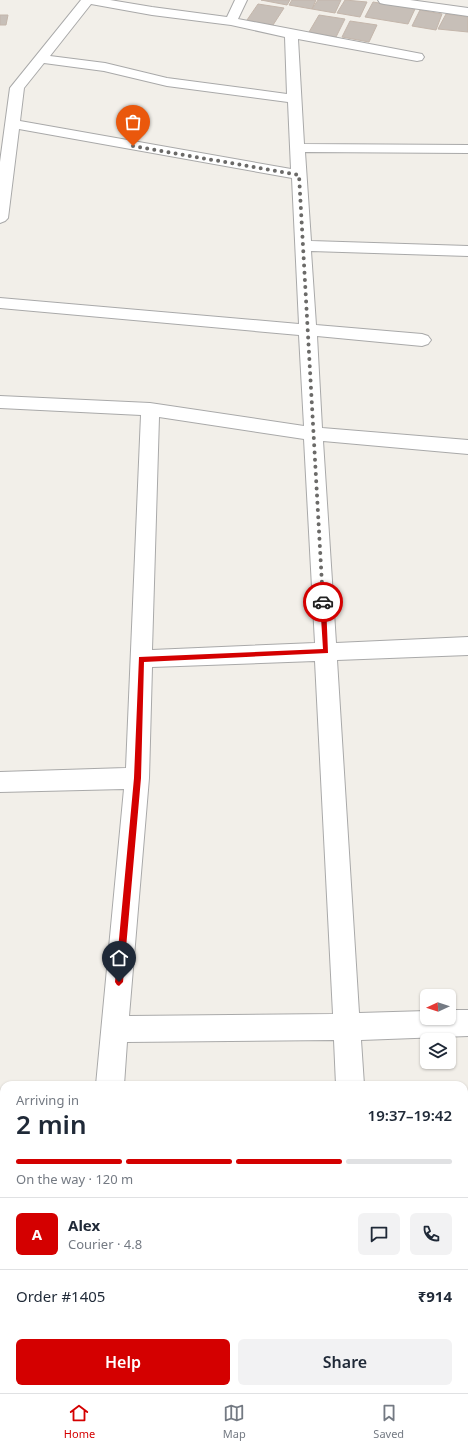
<!DOCTYPE html>
<meta charset="utf-8">
<style>
:root{--surface:#fff;--page:#f2f2f3;--text:#1f2937;--muted:#747a83;--line:#e0e1e3;--accent:#d40000}
body{margin:0;font-family:"Noto Sans",sans-serif;background:var(--page);color:var(--text);height:100vh;display:flex;flex-direction:column;font-size:15px;white-space:nowrap}
*{box-sizing:border-box;margin:0}
p{font-size:13px;color:var(--muted)}
.icon{flex:none;width:22px;height:22px;fill:none;stroke:currentColor;stroke-width:2;stroke-linecap:round;stroke-linejoin:round}
.map{position:relative;flex:1;overflow:hidden}
.sheet{position:absolute;left:0px;top:1081px;width:468px;height:312px;display:flex;flex-direction:column;background:var(--surface);border-radius:12px 12px 0 0;box-shadow:0 1px 3px #0004}
.sheet>*{flex:none}
.needle{width:26px;rotate:267deg}
.buttons{position:absolute;left:420px;top:989px;display:grid;gap:8px}
.buttons a{display:grid;place-items:center;width:36px;height:36px;border-radius:6px;background:var(--surface);box-shadow:0 1px 3px #0004;font-size:20px}
.pin{position:absolute;display:grid;place-items:center;width:34px;height:34px;color:#fff;margin:-41px -17px;border-radius:50% 50% 50% 0;rotate:-45deg;box-shadow:0 0 4px #0007}
.pin .icon{rotate:45deg}
.courier{position:absolute;display:grid;place-items:center;width:40px;height:40px;margin:-20px;border:3px solid #d40000;border-radius:50%;background:#fff;color:#222;box-shadow:0 1px 5px #0007}
.head em{font-style:normal;font-weight:600}
.head div{display:flex;flex-direction:column-reverse}
.head{display:flex;align-items:center;justify-content:space-between;height:68px;padding:0 16px}
h1{font-size:26px;font-weight:600;line-height:30px}
.bar{display:grid;grid-template-columns:repeat(4,1fr);gap:6px 4px;align-content:center;height:48px;padding:0 16px}
.bar i{height:5px;border-radius:3px;background:var(--line)}
.bar .current{background:var(--accent)}
.bar p{grid-column:span 4}
.line{display:flex;align-items:center;gap:10px;padding:0 16px;border-top:1px solid var(--line)}
.line div{flex:1}
.round{display:grid;place-items:center;flex:none;width:42px;height:42px;border-radius:6px;background:var(--page)}
.action{display:flex;gap:8px;margin-top:auto;padding:8px 16px}
.action a{flex:1;height:46px;border-radius:6px;background:var(--accent);color:#fff;font-size:16px;font-weight:600;line-height:46px;text-align:center}
.action a+a{background:var(--page);color:var(--text)}
.menu{display:flex;justify-content:space-around;align-items:center;height:56px;border-top:1px solid var(--line);background:var(--surface);font-size:11px;color:var(--muted)}
.menu a{display:grid;justify-items:center;gap:2px}
.menu .current{color:var(--accent)}
.map>svg:first-child{display:block}
.building{fill:#c7bfb8;stroke:#c4b6ab}
.lines{fill:none;stroke-linecap:round;stroke-linejoin:round}
.street-casing{stroke:#a9a9a9;stroke-width:2}
.street{fill:#fff;fill-rule:evenodd}
.route{fill:#d40000}
.done{stroke:#6b6a68;stroke-width:4;stroke-dasharray:0 7.2}
</style>
<div class="map">
<svg width="468" height="1393" viewBox="0 0 468 1393">
<rect width="100%" height="100%" fill="#f2efe9"/>
<g class="building">
<path d="M 261,0 L 290,0 L 287,5 Z"/>
<path d="M 292,0 L 316,0 L 312,9 L 289,5 Z"/>
<path d="M 318,0 L 341,0 L 335,13 L 312,9 Z"/>
<path d="M 345,0 L 367,2 L 360,17 L 337,13 Z"/>
<path d="M 373,2 L 415,9 L 408,24 L 365,17 Z"/>
<path d="M 258,4 L 284,8 L 273,25 L 247,20 Z"/>
<path d="M 420,10 L 442,14 L 436,30 L 412,26 Z"/>
<path d="M 446,14 L 468,17 L 468,32 L 438,29 Z"/>
<path d="M 0,15 L 8,15 L 6,25 L 0,25 Z"/>
<path d="M 319,15 L 345,19 L 336,37 L 309,32 Z"/>
<path d="M 350,21 L 377,25 L 369,42 L 342,37 Z"/>
</g>
<g class="lines">
<defs>
<g id="street">
<path d="M 81,0 L 110,0 L 152,7 L 227,17 L 235,0 L 247,0 L 238,19 L 422,54 L 424,57 L 422,60 L 417,61 L 298,39 L 304,144 L 468,145 L 468,153 L 305,152 L 311,241 L 468,246 L 468,256 L 311,251 L 316,325 L 422,334 L 428,336 L 431,340 L 428,344 L 422,346 L 317,336 L 322,428 L 468,440 L 468,454 L 323,441 L 336,643 L 468,637 L 468,655 L 337,660 L 359,1013 L 427,1011 L 427,1018 L 449,1018 L 449,1010 L 468,1010 L 468,1036 L 361,1040 L 364,1085 L 336,1085 L 334,1040 L 127,1042 L 124,1085 L 96,1085 L 124,789 L 0,792 L 0,772 L 126,768 L 141,415 L 0,408 L 0,396 L 150,403 L 304,426 L 299,335 L 0,308 L 0,298 L 299,324 L 292,178 L 19,129 L 8,218 L 5,221 L 0,223 L 0,162 L 10,88 ZM 91,4 L 152,15 L 231,25 L 285,37 L 287,94 L 167,78 L 105,63 L 50,56 ZM 44,63 L 104,71 L 167,86 L 288,102 L 291,169 L 20,121 L 24,88 ZM 159,417 L 304,439 L 315,643 L 152,650 ZM 315,661 L 333,1014 L 129,1016 L 149,778 L 152,667 Z"/>
<path d="M 378,0 L 410,0 L 468,8 L 468,16 L 384,4 L 380,3 Z"/>
<rect x="66" y="1389" width="32" height="4"/>
<path d="M 351,1389 L 383,1389 L 384,1393 L 352,1393 Z"/>
</g>
</defs>
<use href="#street" class="street-casing"/>
<use href="#street" class="street"/>
</g>
<path class="route" d="M 323,599 L 326,602 L 328,653 L 144,662 L 141,778 L 123,982 L 119,986 L 117,985 L 115,982 L 134,778 L 139,657 L 323,649 L 320,602 Z"/>
<g class="lines">
<path class="done" d="M 133,146 L 299,175 L 323,602"/>
</g>
</svg>
<div class="buttons">
<a><svg class="needle" viewBox="-14 -14 28 28"><path d="M0-13l5 13h-10z" fill="#e53935"/><path d="M0 13l5-13h-10z" fill="#747a83"/></svg></a>
<a><svg class="icon" aria-label="layers" viewBox="0 0 24 24"><path d="M12 4l9 5-9 5-9-5zM3 14l9 5 9-5"/></svg></a>
</div>
<div class="pin" style="left:133px;top:146px;background:#ea580c"><svg class="icon" aria-label="bag" viewBox="0 0 24 24"><path d="M5 8h14l-1 12H6zM9 8a3 3 0 0 1 6 0"/></svg></div>
<div class="pin" style="left:119px;top:982px;background:#1f2937"><svg class="icon" aria-label="home" viewBox="0 0 24 24"><path d="M3 11l9-7 9 7M6 9v11h12V9"/></svg></div>
<div class="courier" style="left:323px;top:602px"><svg class="icon" aria-label="car" viewBox="0 0 24 24"><path d="M5 17H2v-5l4-1 3-4h7l3 4 3 1v5h-3M9 17h6M6 11h13"/><circle cx="7" cy="17" r="2"/><circle cx="17" cy="17" r="2"/></svg></div>
<section class="sheet">
<div class="head"><div><h1>2 min</h1><p>Arriving in</p></div><em>19:37–19:42</em></div>
<div class="bar"><i class="current"></i><i class="current"></i><i class="current"></i><i></i><p>On the way · 120 m</p></div>
<div class="line" style="height:72px"><b class="round" style="background:var(--accent);color:#fff">A</b><div><b>Alex</b><p>Courier · 4.8</p></div><a class="round"><svg class="icon" aria-label="chat" viewBox="0 0 24 24"><path d="M4 5h16v11H9l-5 4z"/></svg></a><a class="round"><svg class="icon" aria-label="phone" viewBox="0 0 24 24"><path d="M5 4h4l2 5-3 2q2 4 5 5l2-3 5 2v4C11 20 4 13 5 4z"/></svg></a></div>
<div class="line" style="height:52px"><div>Order #1405</div><b>₹914</b></div>
<div class="action"><a>Help</a><a>Share</a></div>
</section>
</div>
<nav class="menu">
<a class="current"><svg class="icon" aria-label="home" viewBox="0 0 24 24"><path d="M3 11l9-7 9 7M6 9v11h12V9"/></svg>Home</a>
<a><svg class="icon" aria-label="map" viewBox="0 0 24 24"><path d="M3 6l6-2 6 2 6-2v14l-6 2-6-2-6 2zM9 4v14M15 6v14"/></svg>Map</a>
<a><svg class="icon" aria-label="saved" viewBox="0 0 24 24"><path d="M7 4h10v16l-5-4-5 4z"/></svg>Saved</a>
</nav>
